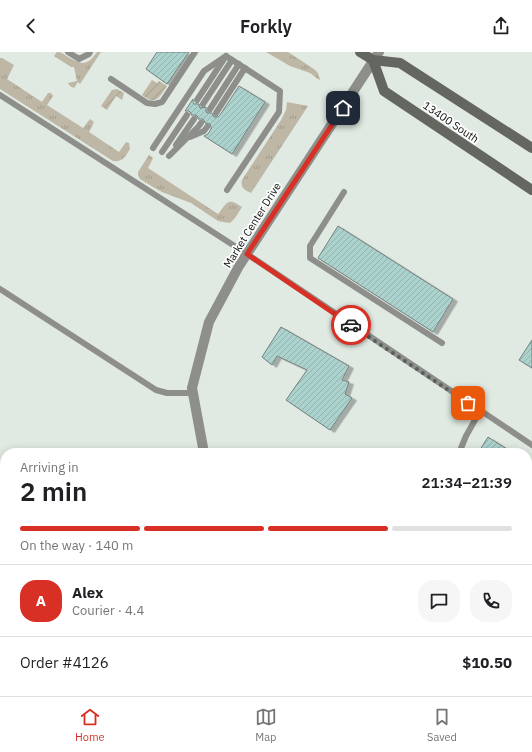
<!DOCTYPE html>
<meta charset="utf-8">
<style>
:root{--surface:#fff;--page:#f6f6f6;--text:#202124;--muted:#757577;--line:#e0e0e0;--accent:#d93025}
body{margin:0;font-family:"IBM Plex Sans",sans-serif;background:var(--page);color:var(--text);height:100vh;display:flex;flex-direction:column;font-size:15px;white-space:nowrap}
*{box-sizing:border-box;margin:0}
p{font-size:13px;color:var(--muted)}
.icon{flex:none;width:22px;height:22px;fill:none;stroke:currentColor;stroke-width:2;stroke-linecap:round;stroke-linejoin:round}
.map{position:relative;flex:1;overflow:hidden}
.panel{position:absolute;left:0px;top:396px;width:532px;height:248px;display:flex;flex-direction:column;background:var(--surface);border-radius:16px 16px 0 0;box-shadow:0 2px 10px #0003}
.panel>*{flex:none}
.pin{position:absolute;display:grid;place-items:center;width:34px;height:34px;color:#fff;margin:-17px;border-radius:8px;box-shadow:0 2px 6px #0006}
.courier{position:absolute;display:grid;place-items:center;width:40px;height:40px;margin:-20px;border:3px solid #d93025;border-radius:50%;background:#fff;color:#222;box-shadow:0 1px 5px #0007}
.overview em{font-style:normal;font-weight:600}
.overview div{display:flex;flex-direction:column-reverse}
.overview{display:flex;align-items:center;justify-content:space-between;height:68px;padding:0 20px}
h1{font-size:26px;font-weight:600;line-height:30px}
.bar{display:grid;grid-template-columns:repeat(4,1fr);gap:6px 4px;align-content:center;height:48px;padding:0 20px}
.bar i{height:5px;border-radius:3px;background:var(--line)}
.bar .on{background:var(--accent)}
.bar p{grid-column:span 4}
.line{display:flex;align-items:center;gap:10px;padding:0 20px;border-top:1px solid var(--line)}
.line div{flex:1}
.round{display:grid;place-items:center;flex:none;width:42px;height:42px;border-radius:16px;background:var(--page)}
header{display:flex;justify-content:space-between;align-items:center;height:52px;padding:0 20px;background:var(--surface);font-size:18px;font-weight:600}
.menu{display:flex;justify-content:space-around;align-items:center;height:56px;border-top:1px solid var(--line);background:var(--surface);font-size:11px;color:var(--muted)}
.menu a{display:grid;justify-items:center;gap:2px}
.menu .on{color:var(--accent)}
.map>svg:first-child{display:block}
.grass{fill:url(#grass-tufts)}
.garden{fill:url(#garden-furrows)}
.building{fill:url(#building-hatch);stroke:#75807e;filter:url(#shadow)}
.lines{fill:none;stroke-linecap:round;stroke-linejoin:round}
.lane{stroke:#8e8f8b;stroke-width:6}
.street{stroke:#8e8f8b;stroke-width:10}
.secondary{stroke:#646660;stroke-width:10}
.done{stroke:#595e5a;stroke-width:4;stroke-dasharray:0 7.2}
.route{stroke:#d93025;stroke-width:5}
.labels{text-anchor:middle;stroke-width:3.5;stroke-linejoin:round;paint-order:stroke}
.street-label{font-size:11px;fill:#101310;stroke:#fff}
</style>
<header><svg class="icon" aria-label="back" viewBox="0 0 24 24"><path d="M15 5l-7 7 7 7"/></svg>Forkly<svg class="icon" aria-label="share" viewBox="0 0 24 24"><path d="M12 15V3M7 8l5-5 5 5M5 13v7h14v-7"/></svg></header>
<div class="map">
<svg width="532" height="644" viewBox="0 0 532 644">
<defs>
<pattern id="grass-tufts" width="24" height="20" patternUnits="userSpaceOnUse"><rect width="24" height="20" fill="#beb7a5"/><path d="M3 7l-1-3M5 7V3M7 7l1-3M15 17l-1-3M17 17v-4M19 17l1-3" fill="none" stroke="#a29c8d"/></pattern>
<pattern id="garden-furrows" width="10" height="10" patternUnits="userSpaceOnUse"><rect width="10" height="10" fill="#beb7a5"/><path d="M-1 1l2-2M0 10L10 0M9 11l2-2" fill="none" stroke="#a29c8d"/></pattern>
<pattern id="building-hatch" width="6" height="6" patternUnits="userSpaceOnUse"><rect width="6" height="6" fill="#abd2cc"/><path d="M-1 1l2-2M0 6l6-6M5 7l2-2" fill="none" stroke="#92b3ae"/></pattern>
<filter id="shadow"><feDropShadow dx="4.5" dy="2.5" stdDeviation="0" flood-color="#0004"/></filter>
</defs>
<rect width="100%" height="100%" fill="#e0e9e2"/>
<g class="grass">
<path d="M 57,0 C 61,0 62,1 65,3 C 80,12 86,16 97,0 L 101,0 L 80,32 L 78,30 L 74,36 L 70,34 L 68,31 L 77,29 L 74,15 L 71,15 L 54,4 Z"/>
<path d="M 266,0 L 288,0 L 314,17 L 318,21 L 320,28 L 318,27 L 310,21 L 290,14 Z"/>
<path d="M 0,6 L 2,6 L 14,13 L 7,27 L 42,50 L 48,41 L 51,41 L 53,44 L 47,53 L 83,76 L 90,67 L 94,70 L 89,80 L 119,100 L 126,90 L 129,91 L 130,97 C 125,105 123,110 113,109 L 0,37 Z"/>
<path d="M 287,50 L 308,54 L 251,141 C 245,138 240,136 242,128 L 281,68 L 286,58 Z"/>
<path d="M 149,103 L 153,106 L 148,116 L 218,162 C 228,150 227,145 242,155 L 235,166 L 230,171 L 223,170 L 218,169 L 191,151 L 162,140 L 153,135 L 140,127 L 138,123 L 138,120 Z"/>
<path d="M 271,639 L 292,639 L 293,644 L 272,644 Z"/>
</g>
<g class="garden">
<path d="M 152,28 L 157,31 L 159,29 L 167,34 C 159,46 156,54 142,43 Z"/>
<path d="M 117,37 L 124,41 L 122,48 L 116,44 L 107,58 L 101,54 L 112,38 Z"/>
<path d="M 5,509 L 5,542 L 0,542 L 0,517 Z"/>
</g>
<g class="building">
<path d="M 157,0 L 189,0 L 167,32 L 146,17 Z"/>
<path d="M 239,34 L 265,50 L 232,102 L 204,84 L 208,82 L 211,77 L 211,75 L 210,72 L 205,71 L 204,68 L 202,67 L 198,67 L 198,65 L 196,63 L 191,63 L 191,61 L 189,59 L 185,59 L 193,47 L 193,50 L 194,52 L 199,52 L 200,56 L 202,56 L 206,55 L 206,59 L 207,61 L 212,61 L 214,65 L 218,65 L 220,63 Z"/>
<path d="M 338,174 L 453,247 L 433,280 L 318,206 Z"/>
<path d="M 281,275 L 349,314 L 342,328 L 349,330 L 345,342 L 352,346 L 330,378 L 286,348 L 307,318 L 277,304 L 272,313 L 262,305 Z"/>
<path d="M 532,288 L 532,316 L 519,308 Z"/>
<path d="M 488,385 L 513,401 L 478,401 Z"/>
</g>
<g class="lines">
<g class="lane">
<path d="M 68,0 L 79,7 L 89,2 L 90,0"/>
<path d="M 226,4 L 280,39 L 279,60 L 227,138"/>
<path d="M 111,27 L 147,51 L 155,52 L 162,50 L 195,0"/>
<path d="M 0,43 L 247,202 L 532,393"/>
<path d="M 197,48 L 224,7"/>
<path d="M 203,52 L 232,8"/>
<path d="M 210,57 L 239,12"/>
<path d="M 216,61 L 245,16"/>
<path d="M 190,85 L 204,79 L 207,75"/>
<path d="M 176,93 L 194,67"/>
<path d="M 153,96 L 204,19 L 226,4"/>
<path d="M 162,100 L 187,63"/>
<path d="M 169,104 L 198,75 L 201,71"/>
<path d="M 344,140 L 310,194 L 310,206 L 442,291"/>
<path d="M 0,237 L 156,338 L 167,341 L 193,341"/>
<path d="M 459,401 L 466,384 L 480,359"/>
<path d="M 0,413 L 5,417"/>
<path d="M 504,639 L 505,644"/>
<path d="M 309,644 L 312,639"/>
</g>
<g class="street">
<path d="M 204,401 L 192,336 L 209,270 L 239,214 L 379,0"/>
<path d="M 0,568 L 5,567"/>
<path d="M 251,639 L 252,644"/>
</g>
<g class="secondary">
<path d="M 360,0 L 373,8 L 400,11 L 532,96"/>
<path d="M 373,8 L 384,39 L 532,138"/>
</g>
</g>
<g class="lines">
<path class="done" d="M 351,273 L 468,351"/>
<path class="route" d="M 343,56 L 247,202 L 351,273"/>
</g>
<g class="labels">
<g class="street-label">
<text transform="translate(451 70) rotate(34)" y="4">13400 South</text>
<text transform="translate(252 173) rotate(-58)" y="4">Market Center Drive</text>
</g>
</g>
</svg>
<div class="pin" style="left:468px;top:351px;background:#ea580c"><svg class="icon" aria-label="bag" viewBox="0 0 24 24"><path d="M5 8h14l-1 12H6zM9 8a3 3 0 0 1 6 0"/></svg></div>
<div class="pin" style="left:343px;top:56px;background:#1f2937"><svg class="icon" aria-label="home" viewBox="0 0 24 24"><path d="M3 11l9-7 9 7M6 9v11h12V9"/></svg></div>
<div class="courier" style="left:351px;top:273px"><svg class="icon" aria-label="car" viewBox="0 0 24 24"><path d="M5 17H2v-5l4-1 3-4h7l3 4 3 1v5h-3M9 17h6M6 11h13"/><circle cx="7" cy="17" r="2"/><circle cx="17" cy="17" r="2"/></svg></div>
<section class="panel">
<div class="overview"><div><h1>2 min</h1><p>Arriving in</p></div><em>21:34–21:39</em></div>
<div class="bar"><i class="on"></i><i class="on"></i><i class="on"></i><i></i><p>On the way · 140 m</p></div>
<div class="line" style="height:72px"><b class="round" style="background:var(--accent);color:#fff">A</b><div><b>Alex</b><p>Courier · 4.4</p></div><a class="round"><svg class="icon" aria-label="chat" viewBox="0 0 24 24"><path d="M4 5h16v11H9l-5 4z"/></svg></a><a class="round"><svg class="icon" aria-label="phone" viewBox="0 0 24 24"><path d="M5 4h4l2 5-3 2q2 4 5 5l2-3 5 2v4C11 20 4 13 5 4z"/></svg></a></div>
<div class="line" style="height:52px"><div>Order #4126</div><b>$10.50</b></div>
</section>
</div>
<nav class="menu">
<a class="on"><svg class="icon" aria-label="home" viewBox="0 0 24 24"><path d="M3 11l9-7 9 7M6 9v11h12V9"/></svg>Home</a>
<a><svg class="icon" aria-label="map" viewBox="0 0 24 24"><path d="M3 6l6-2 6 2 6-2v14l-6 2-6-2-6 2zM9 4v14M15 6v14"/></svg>Map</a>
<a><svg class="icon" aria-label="saved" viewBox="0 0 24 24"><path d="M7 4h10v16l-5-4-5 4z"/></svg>Saved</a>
</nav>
